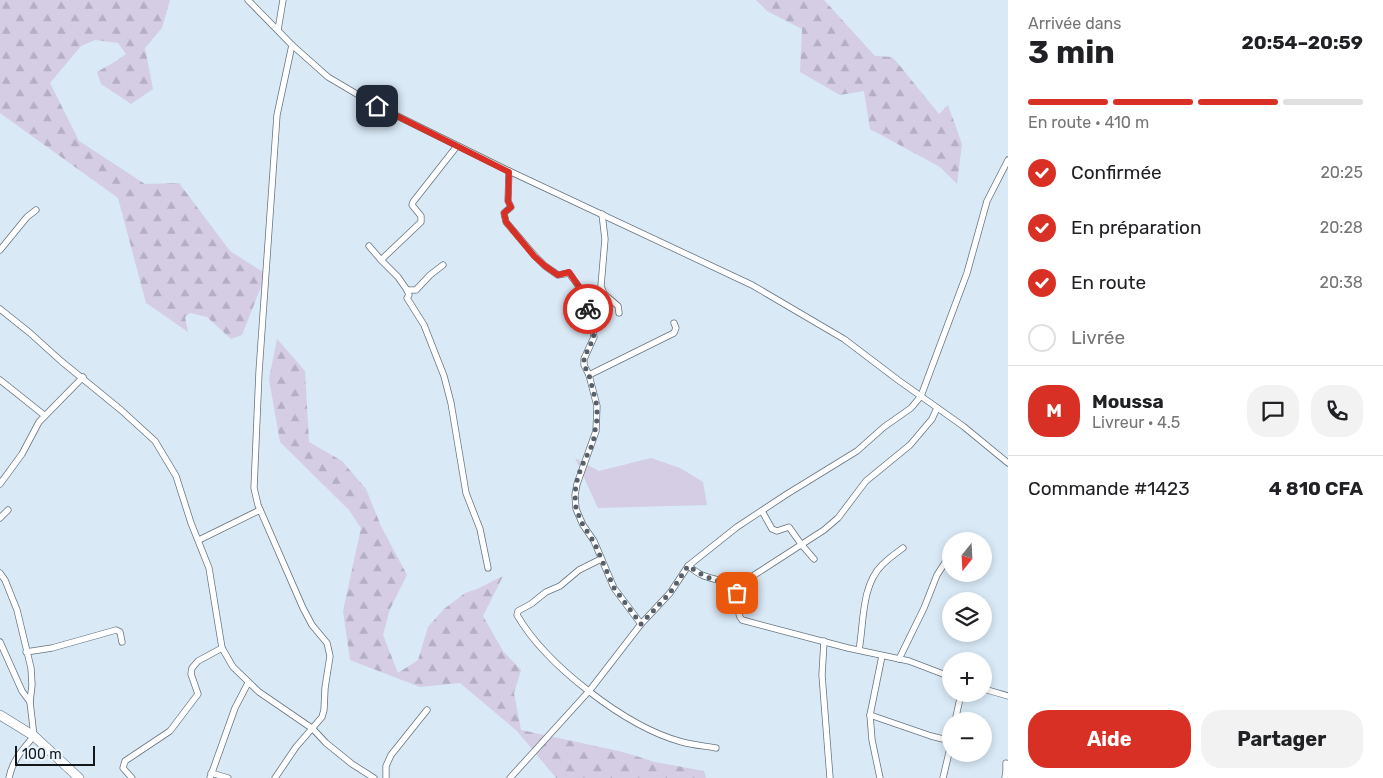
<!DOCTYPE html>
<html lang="fr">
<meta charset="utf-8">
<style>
:root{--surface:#fff;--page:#f2f2f2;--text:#202124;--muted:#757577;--line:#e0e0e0;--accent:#d93025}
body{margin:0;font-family:Rubik,sans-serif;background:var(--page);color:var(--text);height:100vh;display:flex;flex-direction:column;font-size:19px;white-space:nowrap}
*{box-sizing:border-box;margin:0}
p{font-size:16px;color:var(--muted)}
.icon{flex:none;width:28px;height:28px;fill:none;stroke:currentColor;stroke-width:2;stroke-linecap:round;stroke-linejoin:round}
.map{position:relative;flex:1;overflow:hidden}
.side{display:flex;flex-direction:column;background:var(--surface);width:375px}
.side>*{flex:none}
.needle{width:32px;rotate:198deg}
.fabs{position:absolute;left:942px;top:532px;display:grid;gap:10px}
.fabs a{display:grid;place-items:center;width:50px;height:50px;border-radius:50%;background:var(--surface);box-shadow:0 2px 8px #0003;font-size:25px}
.scale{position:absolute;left:15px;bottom:12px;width:80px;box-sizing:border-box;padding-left:5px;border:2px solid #11171b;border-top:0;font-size:14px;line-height:18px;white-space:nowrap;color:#11171b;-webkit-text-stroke:4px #ebf5fd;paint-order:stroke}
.pin{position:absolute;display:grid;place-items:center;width:42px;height:42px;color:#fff;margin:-21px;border-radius:10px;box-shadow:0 2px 8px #0006}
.courier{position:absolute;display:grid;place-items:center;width:50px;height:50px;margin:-25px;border:4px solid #d93025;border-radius:50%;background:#fff;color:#222;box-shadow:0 1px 6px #0007}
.headline em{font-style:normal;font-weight:700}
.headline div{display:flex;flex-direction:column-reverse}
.headline{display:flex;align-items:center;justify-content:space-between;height:85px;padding:0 20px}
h1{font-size:32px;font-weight:700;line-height:38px}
.bar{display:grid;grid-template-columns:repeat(4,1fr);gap:8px 5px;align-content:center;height:60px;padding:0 20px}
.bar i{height:6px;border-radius:4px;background:var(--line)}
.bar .selected{background:var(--accent)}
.bar p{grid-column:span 4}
.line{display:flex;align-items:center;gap:12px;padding:0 20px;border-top:1px solid var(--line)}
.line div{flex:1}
.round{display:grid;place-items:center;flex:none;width:52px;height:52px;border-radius:20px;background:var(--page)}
ol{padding:0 20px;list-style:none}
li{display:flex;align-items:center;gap:15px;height:55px}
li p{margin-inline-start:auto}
li .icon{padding:5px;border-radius:50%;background:var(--accent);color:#fff;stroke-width:4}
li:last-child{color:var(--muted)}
li i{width:28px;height:28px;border:2px solid var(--line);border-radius:50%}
.cta{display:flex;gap:10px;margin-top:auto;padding:10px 20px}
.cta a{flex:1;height:58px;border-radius:20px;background:var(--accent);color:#fff;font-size:20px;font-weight:700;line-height:58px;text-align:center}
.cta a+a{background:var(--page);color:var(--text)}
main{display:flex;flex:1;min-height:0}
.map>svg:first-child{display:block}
.grass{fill:#d4cde4}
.forest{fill:url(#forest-firs)}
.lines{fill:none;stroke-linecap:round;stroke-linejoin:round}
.minor-casing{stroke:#66747f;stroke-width:7}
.highway-casing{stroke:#66747f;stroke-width:10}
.minor{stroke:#fff;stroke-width:5.5}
.highway{stroke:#fff;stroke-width:9}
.done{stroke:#576068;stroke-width:5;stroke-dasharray:0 9}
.route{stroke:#d93025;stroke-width:6}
</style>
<main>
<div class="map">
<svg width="1008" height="778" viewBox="0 0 1008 778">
<defs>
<pattern id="forest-firs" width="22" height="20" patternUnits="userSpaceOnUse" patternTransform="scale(1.25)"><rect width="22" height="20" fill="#d4cde4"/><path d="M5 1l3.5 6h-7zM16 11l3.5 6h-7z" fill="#b5afc3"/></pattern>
</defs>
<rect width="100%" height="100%" fill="#d9e9f6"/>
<path class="grass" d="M 575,458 L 599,471 L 651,458 L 680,468 L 703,482 L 707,505 L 598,508 Z"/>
<g class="forest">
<path d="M 0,0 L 170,0 L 162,28 L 145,48 L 153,89 L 131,104 L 101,84 L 97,72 L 116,61 L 126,54 L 118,43 L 95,40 L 81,46 L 50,83 L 79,141 L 145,184 L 179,183 L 230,251 L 266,274 L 242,335 L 231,339 L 207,317 L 190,313 L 185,317 L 188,332 L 146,303 L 118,198 L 0,113 Z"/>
<path d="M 756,0 L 824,0 L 875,56 L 892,57 L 900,66 L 939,114 L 948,105 L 962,144 L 957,184 L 940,167 L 870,129 L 864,91 L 840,95 L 800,72 L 802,29 L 767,11 Z"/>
<path d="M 277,339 L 305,371 L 309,442 L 342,461 L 366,489 L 381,526 L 407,575 L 390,609 L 383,635 L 398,673 L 418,660 L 428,627 L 444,609 L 465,593 L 477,589 L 503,576 L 483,616 L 503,651 L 521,670 L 514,693 L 521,730 L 623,752 L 655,762 L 704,771 L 706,778 L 556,778 L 517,731 L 460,683 L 420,687 L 350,660 L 343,611 L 361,528 L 349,510 L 280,442 L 269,379 Z"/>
</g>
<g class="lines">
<defs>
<g id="minor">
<path d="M 248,0 L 292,45 L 328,77 L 377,106 L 509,171 L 752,285 L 844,339 L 898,380 L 963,426 L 1008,463"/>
<path d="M 278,30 L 283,0"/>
<path d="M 509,171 L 508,201 L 511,207 L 504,213 L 506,222 L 534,255 L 545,266 L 558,275 L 569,273 L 582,291 L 586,303 L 592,325 L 594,337 L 584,359 L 584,365 L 589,375 L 597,406 L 596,431 L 577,484 L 575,495 L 576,509 L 583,525 L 594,541 L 614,588 L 641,624"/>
<path d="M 602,214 L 605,239 L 601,286 L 604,294 L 618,306 L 619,313"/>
<path d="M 369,246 L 381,260"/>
<path d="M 0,250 L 27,217 L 36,210"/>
<path d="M 443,265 L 430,275 L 416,290 L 407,290 L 409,295 L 407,298 L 424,325 L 444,376 L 451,403 L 466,493 L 480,529 L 488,568"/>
<path d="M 407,290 L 398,277 L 381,260 L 421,222 L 421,216 L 412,205 L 413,202 L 457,146"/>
<path d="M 0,309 L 30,333 L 61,361 L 121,410 L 155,441 L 176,476 L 191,523 L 209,568 L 222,648 L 233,667 L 259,692 L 313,729 L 326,743 L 352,764 L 374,778"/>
<path d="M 589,375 L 674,333 L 676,328 L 674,323"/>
<path d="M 0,380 L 44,415"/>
<path d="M 0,484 L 22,454 L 39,422 L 83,377"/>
<path d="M 762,511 L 772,529 L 777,531 L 789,527 L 801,544 L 814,559"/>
<path d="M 0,518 L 8,510"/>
<path d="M 199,540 L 260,510"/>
<path d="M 601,559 L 579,570 L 560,586 L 546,592 L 531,604 L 518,611 L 517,615 C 546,665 626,727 682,742 C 693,745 705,746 716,748"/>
<path d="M 688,566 C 693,569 697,573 702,575 C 712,580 732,580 737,593 C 741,602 735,612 742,620 L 848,648 L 909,661 L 951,677"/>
<path d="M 0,573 L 5,580 L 17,610 L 31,668 L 32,685 L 30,702 L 34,736 C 23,749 12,761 9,778"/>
<path d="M 729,585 L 748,579 L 824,530 L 838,518 L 866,481 L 910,445 L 932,419 L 937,408"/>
<path d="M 824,641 L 822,675 L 830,778"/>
<path d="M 0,642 L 22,691 L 30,702"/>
<path d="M 859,650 C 864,623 861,586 882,565 C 888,559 896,553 903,548"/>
<path d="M 26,652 L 52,648 L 116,630 L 120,632 L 122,642"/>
<path d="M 899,659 L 924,608 L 937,575 L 950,555"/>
<path d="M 984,689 L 1008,696"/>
<path d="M 870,715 L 931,736 L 951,741"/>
<path d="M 955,721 L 961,694"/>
<path d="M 211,773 L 228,778"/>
<path d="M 132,778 L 123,768 L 125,761 L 170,731 L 198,694 L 191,674 L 192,668 L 198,661 L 222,648"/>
<path d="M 210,778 L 235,708 L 248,683"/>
<path d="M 275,778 L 296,747 L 322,717 L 324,710 L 325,688 L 330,656 L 327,643 L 312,625 L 303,608 L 258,505 L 254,488 L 259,372 L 277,115 L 292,45"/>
<path d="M 386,778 L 386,766 L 391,755 L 427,710"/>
<path d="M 510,778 L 590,690 L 641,624 L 670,593 L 688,566 L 737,527 L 787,494 L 857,451 L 884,427 L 911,408 L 921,396 L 967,273 L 987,201 L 1008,160"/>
<path d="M 880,778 L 872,740 L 870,715 L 882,656"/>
<path d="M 943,778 L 951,744"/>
<path d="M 1005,778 L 1006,771 L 1006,763"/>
</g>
<path id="highway" d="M 0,715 L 34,736 L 79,778"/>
</defs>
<use href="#minor" class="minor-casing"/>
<use href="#highway" class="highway-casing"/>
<use href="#minor" class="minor"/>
<use href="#highway" class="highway"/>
</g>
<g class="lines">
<path class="done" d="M 588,309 L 594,337 L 584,358 L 584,365 L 589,375 L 597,406 L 597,419 L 593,443 L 581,468 L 576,484 L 575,495 L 576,509 L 583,525 L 594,542 L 614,588 L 641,624 L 670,593 L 688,566 L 704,576 L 729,585 L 737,593"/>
<path class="route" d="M 377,106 L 509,172 L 508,201 L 511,207 L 504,213 L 506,222 L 534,256 L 545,266 L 558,275 L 569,272 L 582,291 L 588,309"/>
</g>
</svg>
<div class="fabs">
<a><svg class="needle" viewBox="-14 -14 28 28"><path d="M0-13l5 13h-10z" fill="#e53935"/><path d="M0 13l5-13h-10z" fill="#757577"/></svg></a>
<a><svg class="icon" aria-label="layers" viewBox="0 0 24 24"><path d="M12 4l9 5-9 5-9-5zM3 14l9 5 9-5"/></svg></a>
<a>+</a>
<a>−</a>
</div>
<div class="scale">100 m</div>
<div class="pin" style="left:737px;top:593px;background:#ea580c"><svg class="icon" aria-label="bag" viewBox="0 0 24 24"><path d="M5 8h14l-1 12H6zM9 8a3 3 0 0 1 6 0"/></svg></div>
<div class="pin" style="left:377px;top:106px;background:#1f2937"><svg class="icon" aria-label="home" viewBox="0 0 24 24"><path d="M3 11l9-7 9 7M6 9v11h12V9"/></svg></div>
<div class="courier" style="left:588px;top:309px"><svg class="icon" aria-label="bike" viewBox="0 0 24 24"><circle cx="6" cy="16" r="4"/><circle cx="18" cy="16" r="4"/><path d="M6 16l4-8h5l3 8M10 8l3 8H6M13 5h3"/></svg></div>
</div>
<section class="side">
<div class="headline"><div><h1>3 min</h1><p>Arrivée dans</p></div><em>20:54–20:59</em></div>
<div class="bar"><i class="selected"></i><i class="selected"></i><i class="selected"></i><i></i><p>En route · 410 m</p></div>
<ol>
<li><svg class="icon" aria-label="check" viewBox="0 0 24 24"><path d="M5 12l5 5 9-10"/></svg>Confirmée<p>20:25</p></li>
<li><svg class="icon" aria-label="check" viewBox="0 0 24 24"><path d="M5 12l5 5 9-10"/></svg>En préparation<p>20:28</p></li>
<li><svg class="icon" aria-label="check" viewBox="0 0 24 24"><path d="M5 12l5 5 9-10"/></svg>En route<p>20:38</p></li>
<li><i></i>Livrée</li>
</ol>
<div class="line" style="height:90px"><b class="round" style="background:var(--accent);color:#fff">M</b><div><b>Moussa</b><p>Livreur · 4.5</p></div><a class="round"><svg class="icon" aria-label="chat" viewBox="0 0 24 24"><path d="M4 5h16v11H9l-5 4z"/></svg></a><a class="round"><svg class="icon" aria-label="phone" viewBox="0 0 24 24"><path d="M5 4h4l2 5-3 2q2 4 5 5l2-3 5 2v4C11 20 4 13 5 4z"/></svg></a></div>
<div class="line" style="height:65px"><div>Commande #1423</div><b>4 810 CFA</b></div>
<div class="cta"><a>Aide</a><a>Partager</a></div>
</section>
</main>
